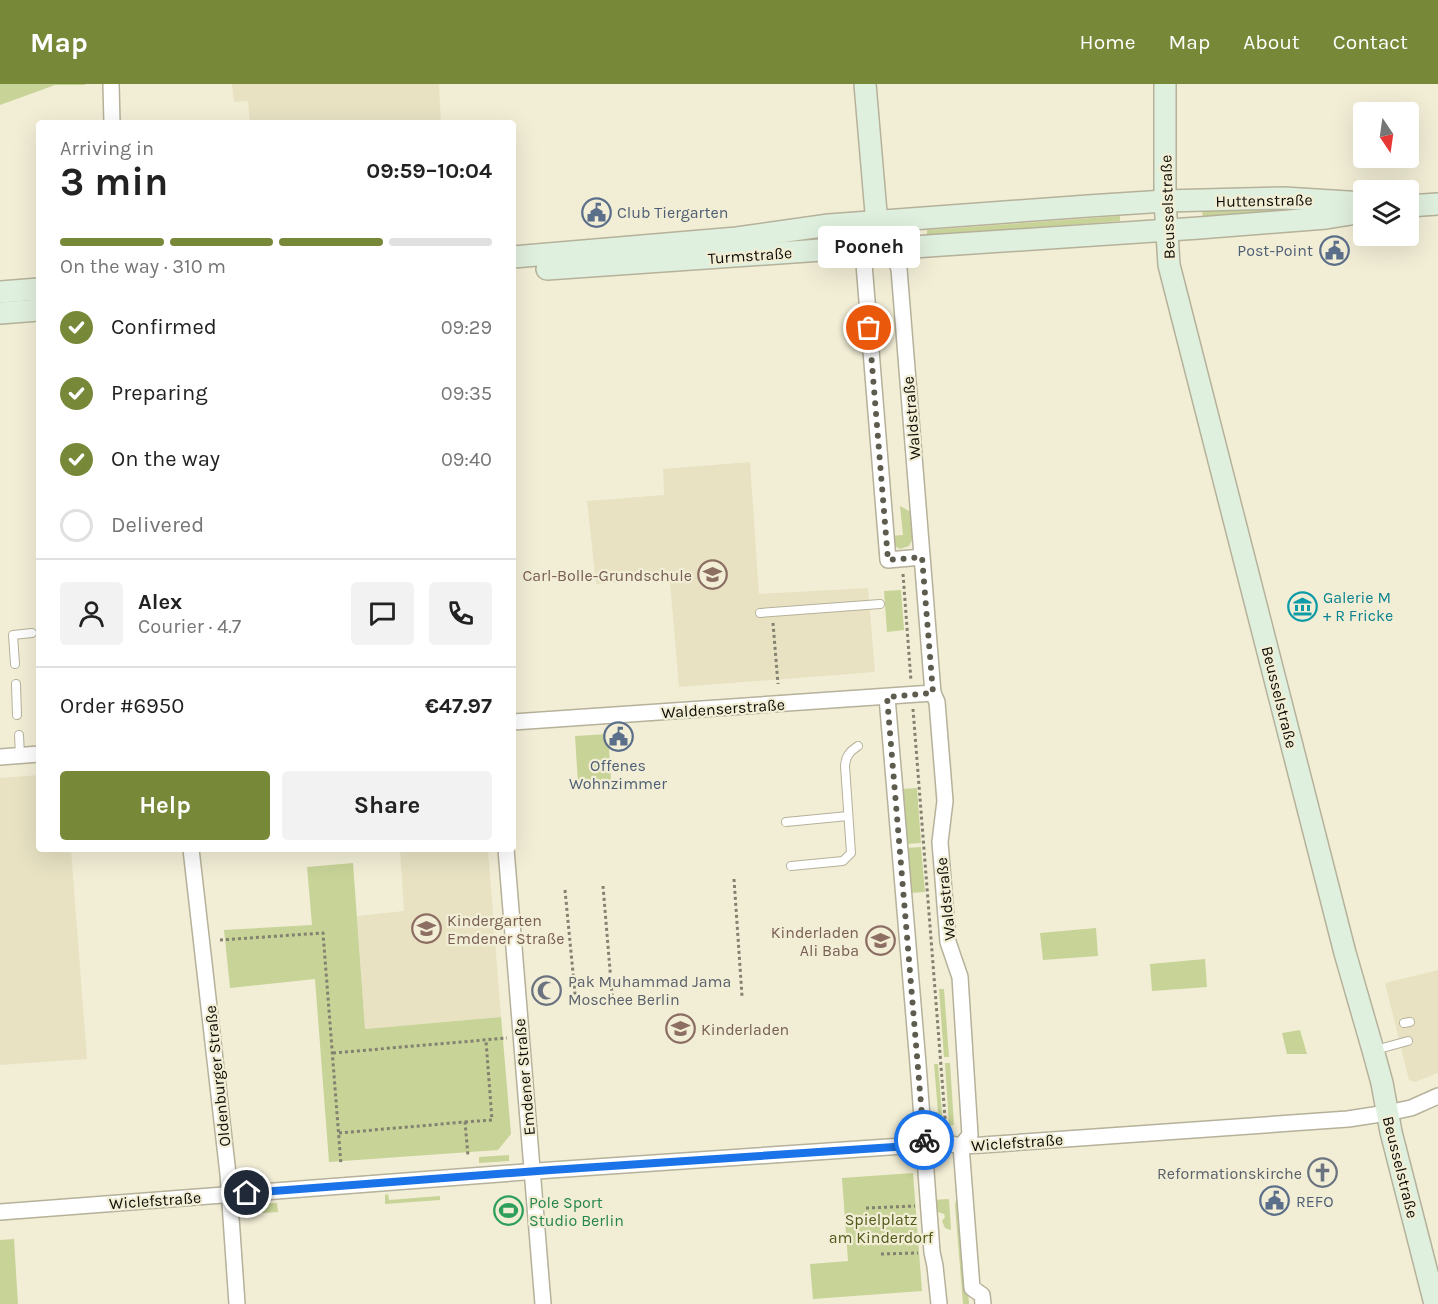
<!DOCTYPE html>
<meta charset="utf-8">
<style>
:root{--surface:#fff;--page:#f2f2f2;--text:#222;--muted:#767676;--line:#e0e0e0;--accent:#778938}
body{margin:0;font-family:Karla,sans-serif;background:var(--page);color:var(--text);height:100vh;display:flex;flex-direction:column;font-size:22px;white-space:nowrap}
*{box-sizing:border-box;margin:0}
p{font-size:20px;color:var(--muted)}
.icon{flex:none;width:33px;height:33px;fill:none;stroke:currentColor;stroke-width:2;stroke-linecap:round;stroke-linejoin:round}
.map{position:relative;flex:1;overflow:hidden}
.sheet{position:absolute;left:36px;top:36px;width:480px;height:732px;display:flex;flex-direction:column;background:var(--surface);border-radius:6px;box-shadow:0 6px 24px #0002}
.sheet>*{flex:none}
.needle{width:39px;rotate:167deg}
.controls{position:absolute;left:1353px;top:18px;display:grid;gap:12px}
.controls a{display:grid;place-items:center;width:66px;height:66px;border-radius:6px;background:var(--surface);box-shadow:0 6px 24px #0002;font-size:30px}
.pin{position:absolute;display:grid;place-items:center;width:51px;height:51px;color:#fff;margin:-26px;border:3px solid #fff;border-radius:50%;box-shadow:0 2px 6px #0007}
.courier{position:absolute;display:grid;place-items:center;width:60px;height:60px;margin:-30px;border:4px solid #1a73e8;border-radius:50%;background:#fff;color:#222;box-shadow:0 2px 8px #0007}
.bubble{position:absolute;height:42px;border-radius:6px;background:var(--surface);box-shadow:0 6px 24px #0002;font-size:20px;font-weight:700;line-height:42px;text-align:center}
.head em{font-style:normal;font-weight:700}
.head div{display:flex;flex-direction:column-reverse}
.head{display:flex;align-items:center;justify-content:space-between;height:102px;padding:0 24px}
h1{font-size:39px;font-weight:700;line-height:45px}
.bar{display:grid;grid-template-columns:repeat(4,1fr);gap:9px 6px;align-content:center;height:72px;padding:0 24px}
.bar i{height:8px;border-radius:4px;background:var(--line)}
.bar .current{background:var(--accent)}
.bar p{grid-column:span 4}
.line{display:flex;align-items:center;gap:15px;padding:0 24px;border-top:2px solid var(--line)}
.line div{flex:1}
.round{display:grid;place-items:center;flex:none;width:63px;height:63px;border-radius:6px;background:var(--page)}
ol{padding:0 24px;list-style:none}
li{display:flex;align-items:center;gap:18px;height:66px}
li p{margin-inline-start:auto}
li .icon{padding:6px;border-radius:50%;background:var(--accent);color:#fff;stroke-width:4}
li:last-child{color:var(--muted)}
li i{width:33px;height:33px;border:3px solid var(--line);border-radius:50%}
.action{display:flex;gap:12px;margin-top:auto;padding:12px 24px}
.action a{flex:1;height:69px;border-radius:6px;background:var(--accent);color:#fff;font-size:24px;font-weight:700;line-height:69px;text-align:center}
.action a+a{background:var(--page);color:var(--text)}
header{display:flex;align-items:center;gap:36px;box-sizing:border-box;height:84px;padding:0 30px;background:var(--accent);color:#fff}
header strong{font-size:28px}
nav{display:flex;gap:33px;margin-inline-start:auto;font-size:21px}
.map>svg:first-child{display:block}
.built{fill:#e8e2c3}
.green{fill:#c7d397}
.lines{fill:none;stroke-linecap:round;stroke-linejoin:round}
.lane-casing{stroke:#b5b19a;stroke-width:10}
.street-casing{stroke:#b5b19a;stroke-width:18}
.secondary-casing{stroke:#b5b19a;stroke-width:24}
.path{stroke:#838170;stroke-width:3;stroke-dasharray:3 3;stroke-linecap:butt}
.lane{stroke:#fff;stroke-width:8}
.street{stroke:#fff;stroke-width:15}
.secondary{stroke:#e0f0de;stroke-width:21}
.done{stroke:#5e5c4f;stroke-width:6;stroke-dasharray:0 10.8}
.route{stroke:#1a73e8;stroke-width:8}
.labels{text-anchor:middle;stroke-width:4.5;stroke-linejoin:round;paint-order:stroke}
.street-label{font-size:16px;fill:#0f0e06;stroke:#f2eed6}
.service-label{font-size:16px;fill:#4e5e75;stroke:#f2eed6;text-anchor:start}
.education-label{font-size:16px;fill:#785e54;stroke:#f2eed6;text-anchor:end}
.culture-label{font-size:16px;fill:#0d838f;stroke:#f2eed6;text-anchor:start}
.worship-label{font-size:16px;fill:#5b616d;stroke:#f2eed6;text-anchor:start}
.leisure-label{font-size:16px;fill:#27864d;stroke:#f2eed6;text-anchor:start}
.park-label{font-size:16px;fill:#525b1a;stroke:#f2eed6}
</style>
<header>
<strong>Map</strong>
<nav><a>Home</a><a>Map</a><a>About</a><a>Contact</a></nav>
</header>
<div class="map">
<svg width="1438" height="1220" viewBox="0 0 1438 1220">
<rect width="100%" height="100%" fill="#f2eed6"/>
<g class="built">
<path d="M 232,0 L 439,0 L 441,39 L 250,39 L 248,17 L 234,18 Z"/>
<path d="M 750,378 L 759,510 L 868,504 L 875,588 L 679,603 L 669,488 L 663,489 L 664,495 L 596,500 L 587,417 L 664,411 L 663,385 Z"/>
<path d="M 39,691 L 39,765 L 71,765 L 87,975 L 0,981 L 0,694 Z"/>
<path d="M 400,765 L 488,765 L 501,933 L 365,945 L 357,832 L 404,827 Z"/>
<path d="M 1438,886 L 1438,989 L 1415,998 L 1409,996 L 1385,899 Z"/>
</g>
<g class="green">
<path d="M 0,0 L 85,0 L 86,1 L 55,1 L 0,21 Z"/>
<path d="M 1285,124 L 1288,129 L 1203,134 L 1202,127 Z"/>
<path d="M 1120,132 L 1120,137 L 927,152 L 927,146 Z"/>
<path d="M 900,422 L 911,428 L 913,454 L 909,462 L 900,465 L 893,461 L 890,452 L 903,451 Z"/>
<path d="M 901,506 L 904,546 L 887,548 L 884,507 Z"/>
<path d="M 608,650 L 611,696 L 578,699 L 575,652 Z"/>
<path d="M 917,704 L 921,759 L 906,760 L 902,705 Z"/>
<path d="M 921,763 L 925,808 L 910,809 L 906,764 Z"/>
<path d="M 353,779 L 365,945 L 501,933 L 511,1050 L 498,1066 L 329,1078 L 315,895 L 230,904 L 224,846 L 312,841 L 307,783 Z"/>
<path d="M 1096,844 L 1098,872 L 1043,876 L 1040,849 Z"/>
<path d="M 1205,875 L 1207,903 L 1152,907 L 1150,880 Z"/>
<path d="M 939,905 L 944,905 L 949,973 L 944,973 Z"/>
<path d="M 1300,946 L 1307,970 L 1287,970 L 1282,949 Z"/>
<path d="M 945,979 L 950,979 L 954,1041 L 949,1042 Z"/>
<path d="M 934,980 L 938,980 L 943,1042 L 930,1044 L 929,1028 L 938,1028 Z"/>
<path d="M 509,1071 L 509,1077 L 479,1079 L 479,1073 Z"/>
<path d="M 913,1089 L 922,1207 L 813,1215 L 810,1180 L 848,1177 L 842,1094 Z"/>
<path d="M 961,1109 L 969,1220 L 963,1220 L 955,1121 L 957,1110 Z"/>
<path d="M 388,1110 L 389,1116 L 440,1112 L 440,1116 L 385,1120 L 385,1111 Z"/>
<path d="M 949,1115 L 951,1146 L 945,1144 L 942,1137 L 945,1133 L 944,1130 L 938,1128 L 933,1129 L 932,1116 Z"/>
<path d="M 277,1119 L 278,1128 L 262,1129 L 257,1123 L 257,1120 Z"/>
<path d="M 14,1155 L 18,1220 L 0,1220 L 0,1156 Z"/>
</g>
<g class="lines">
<defs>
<g id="lane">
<path d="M 760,529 L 880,520"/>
<path d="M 15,580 L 13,551 L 32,549"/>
<path d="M 16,600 L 17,631"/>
<path d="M 19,651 L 20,671"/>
<path d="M 786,738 L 848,732"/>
<path d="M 791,782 L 843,777 L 851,769 L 845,682 C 846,672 849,668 858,662"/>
<path d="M 1404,939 L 1410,938"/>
<path d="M 1375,966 L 1408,957"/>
</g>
<g id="street">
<path d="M 111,0 L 112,39"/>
<path d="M 922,473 L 888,476 L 864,180 L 879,162 L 896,177 L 899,185 L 933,609 L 937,618 L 945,717 L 940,758 L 948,858 L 960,893 L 970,1051 L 961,1062 L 972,1204 L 982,1211 L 983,1220"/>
<path d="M 887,613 L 918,980 L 932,1168 L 935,1182 L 939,1220"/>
<path d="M 513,638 L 933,609"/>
<path d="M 0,673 L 39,670"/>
<path d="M 191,765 L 228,1090 L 237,1220"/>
<path d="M 506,765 L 543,1220"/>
<path d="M 0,1128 L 551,1086 L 947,1059 L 961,1062 L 982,1061 L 1348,1035 L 1387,1029 L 1411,1024 L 1438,1012"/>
</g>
<g id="secondary">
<path d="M 865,0 L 878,152"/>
<path d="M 1165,0 L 1165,117 L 1169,181 L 1345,869 L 1373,966 L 1382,999 L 1391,1048 L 1435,1220"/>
<path d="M 1408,122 L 1438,120"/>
<path d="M 513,173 L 737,154 L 829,141 L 1088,122 L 1165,117 L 1284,114 L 1364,119"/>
<path d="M 547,185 L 879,162 L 898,164 L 1199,144 L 1326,134 L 1364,128"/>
<path d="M 0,208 L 39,205"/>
<path d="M 0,229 L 39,226"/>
</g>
</defs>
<use href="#lane" class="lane-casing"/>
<use href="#street" class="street-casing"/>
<use href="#secondary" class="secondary-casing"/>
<g class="path">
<path d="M 903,490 L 911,597"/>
<path d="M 773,539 L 778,600"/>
<path d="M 913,625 L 946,1046"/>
<path d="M 734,795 L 742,912"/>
<path d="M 603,802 L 613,922"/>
<path d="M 565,806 L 576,920"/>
<path d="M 220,856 L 323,849 L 341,1081"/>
<path d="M 333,969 L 507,954"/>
<path d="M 465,1038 L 492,1036 L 486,957"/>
<path d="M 339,1049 L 465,1038 L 468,1072"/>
<path d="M 866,1124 L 915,1122"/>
<path d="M 881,1170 L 918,1169"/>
</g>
<use href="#lane" class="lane"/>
<use href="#street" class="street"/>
<use href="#secondary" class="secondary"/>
</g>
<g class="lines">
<path class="done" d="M 869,244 L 888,476 L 922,473 L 933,609 L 887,613 L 924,1056"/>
<path class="route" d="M 247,1109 L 551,1086 L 924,1061 L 924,1056"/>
</g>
<defs>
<symbol id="civic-ring" viewBox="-11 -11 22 22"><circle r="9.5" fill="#f2eed6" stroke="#5c6f8a" stroke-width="1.5"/><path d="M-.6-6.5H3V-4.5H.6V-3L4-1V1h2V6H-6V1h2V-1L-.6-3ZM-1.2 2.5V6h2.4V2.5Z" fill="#5c6f8a"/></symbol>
<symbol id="school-ring" viewBox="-11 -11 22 22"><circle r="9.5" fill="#f2eed6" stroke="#8d6e63" stroke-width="1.5"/><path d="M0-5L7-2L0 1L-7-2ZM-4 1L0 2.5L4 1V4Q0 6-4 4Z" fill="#8d6e63"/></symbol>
<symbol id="museum-ring" viewBox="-11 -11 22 22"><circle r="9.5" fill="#f2eed6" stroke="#0f9aa8" stroke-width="1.5"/><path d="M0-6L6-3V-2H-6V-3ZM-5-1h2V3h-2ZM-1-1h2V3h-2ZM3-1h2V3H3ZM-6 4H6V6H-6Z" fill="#0f9aa8"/></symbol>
<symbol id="mosque-ring" viewBox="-11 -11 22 22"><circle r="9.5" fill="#f2eed6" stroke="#6b7280" stroke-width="1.5"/><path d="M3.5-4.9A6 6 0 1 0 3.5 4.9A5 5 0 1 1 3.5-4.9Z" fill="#6b7280"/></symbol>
<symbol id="church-ring" viewBox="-11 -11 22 22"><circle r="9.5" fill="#f2eed6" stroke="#6b7280" stroke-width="1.5"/><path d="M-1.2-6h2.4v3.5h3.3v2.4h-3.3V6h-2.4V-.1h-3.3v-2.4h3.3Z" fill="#6b7280"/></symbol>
<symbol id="stadium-ring" viewBox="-11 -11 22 22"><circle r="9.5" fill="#f2eed6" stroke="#2e9e5b" stroke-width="1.5"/><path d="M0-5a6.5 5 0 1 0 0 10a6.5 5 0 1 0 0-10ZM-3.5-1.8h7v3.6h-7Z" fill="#2e9e5b"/></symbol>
</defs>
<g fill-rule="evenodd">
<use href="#civic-ring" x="580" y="112" width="33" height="33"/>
<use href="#civic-ring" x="1318" y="150" width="33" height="33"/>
<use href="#school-ring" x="696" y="474" width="33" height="33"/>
<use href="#museum-ring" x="1286" y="506" width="33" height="33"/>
<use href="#civic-ring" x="602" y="636" width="33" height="33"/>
<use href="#school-ring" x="410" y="828" width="33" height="33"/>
<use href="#school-ring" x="864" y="840" width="33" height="33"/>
<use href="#mosque-ring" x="530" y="890" width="33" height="33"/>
<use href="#school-ring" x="664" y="928" width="33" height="33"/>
<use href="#church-ring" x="1306" y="1072" width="33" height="33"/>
<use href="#civic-ring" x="1258" y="1100" width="33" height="33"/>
<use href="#stadium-ring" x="492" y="1110" width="33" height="33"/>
</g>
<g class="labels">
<g class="street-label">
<text transform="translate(1264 116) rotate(-1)" y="6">Huttenstraße</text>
<text transform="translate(1167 123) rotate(-92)" y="6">Beusselstraße</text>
<text transform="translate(750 171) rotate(-4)" y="6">Turmstraße</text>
<text transform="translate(911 334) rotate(-95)" y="6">Waldstraße</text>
<text transform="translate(1280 613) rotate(76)" y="6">Beusselstraße</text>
<text transform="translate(723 624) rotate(-4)" y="6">Waldenserstraße</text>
<text transform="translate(945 815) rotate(-96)" y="6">Waldstraße</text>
<text transform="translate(217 992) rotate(-96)" y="6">Oldenburger Straße</text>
<text transform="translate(524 993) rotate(-95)" y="6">Emdener Straße</text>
<text transform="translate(1017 1058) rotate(-4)" y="6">Wiclefstraße</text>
<text transform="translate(1401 1083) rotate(76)" y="6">Beusselstraße</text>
<text transform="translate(155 1116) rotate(-4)" y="6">Wiclefstraße</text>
</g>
<g class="service-label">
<text x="617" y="134">Club Tiergarten</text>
<text x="1313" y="172" text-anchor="end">Post-Point</text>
<text x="618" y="687" text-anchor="middle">Offenes<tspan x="618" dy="18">Wohnzimmer</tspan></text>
<text x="1296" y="1123">REFO</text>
</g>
<g class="education-label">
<text x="692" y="497">Carl-Bolle-Grundschule</text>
<text x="447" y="842" text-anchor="start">Kindergarten<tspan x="447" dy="18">Emdener Straße</tspan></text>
<text x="859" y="854">Kinderladen<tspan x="859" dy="18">Ali Baba</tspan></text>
<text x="701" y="951" text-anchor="start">Kinderladen</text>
</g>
<g class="culture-label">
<text x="1323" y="519">Galerie M<tspan x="1323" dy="18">+ R Fricke</tspan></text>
</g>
<g class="worship-label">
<text x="568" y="903">Pak Muhammad Jama<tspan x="568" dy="18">Moschee Berlin</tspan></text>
<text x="1302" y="1095" text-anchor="end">Reformationskirche</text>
</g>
<g class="leisure-label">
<text x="529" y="1124">Pole Sport<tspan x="529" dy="18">Studio Berlin</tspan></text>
</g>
<g class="park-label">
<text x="881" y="1141">Spielplatz<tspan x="881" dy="18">am Kinderdorf</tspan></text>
</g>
</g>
</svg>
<div class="controls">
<a><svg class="needle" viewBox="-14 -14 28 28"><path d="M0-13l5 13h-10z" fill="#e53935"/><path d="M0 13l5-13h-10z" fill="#767676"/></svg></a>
<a><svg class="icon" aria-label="layers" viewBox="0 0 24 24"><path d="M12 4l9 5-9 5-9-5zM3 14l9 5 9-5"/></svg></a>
</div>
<div class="pin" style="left:869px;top:244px;background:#ea580c"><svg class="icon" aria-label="bag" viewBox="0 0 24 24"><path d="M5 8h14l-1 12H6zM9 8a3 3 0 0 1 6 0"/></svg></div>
<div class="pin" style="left:247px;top:1109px;background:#1f2937"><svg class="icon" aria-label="home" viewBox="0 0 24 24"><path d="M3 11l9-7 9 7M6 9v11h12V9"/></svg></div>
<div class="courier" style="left:924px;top:1056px"><svg class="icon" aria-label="bike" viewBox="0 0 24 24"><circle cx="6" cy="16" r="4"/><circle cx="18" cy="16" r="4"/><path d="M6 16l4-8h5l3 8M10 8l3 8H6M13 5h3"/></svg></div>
<div class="bubble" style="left:818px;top:142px;width:102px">Pooneh</div>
<section class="sheet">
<div class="head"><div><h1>3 min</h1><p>Arriving in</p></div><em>09:59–10:04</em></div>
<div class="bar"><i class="current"></i><i class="current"></i><i class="current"></i><i></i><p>On the way · 310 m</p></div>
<ol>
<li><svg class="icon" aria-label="check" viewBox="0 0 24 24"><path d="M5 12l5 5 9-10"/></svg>Confirmed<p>09:29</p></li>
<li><svg class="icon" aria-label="check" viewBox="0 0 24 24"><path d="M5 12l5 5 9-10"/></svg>Preparing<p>09:35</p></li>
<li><svg class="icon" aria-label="check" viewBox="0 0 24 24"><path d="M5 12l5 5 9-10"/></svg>On the way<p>09:40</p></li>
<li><i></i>Delivered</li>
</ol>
<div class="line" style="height:108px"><a class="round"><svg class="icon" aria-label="person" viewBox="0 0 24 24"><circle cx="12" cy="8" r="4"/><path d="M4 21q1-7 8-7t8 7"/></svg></a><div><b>Alex</b><p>Courier · 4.7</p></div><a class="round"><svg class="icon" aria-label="chat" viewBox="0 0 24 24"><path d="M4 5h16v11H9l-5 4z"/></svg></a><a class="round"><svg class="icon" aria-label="phone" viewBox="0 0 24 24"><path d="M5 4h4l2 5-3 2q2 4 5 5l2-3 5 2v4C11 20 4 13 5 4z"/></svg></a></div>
<div class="line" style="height:78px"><div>Order #6950</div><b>€47.97</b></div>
<div class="action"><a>Help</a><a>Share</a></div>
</section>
</div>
